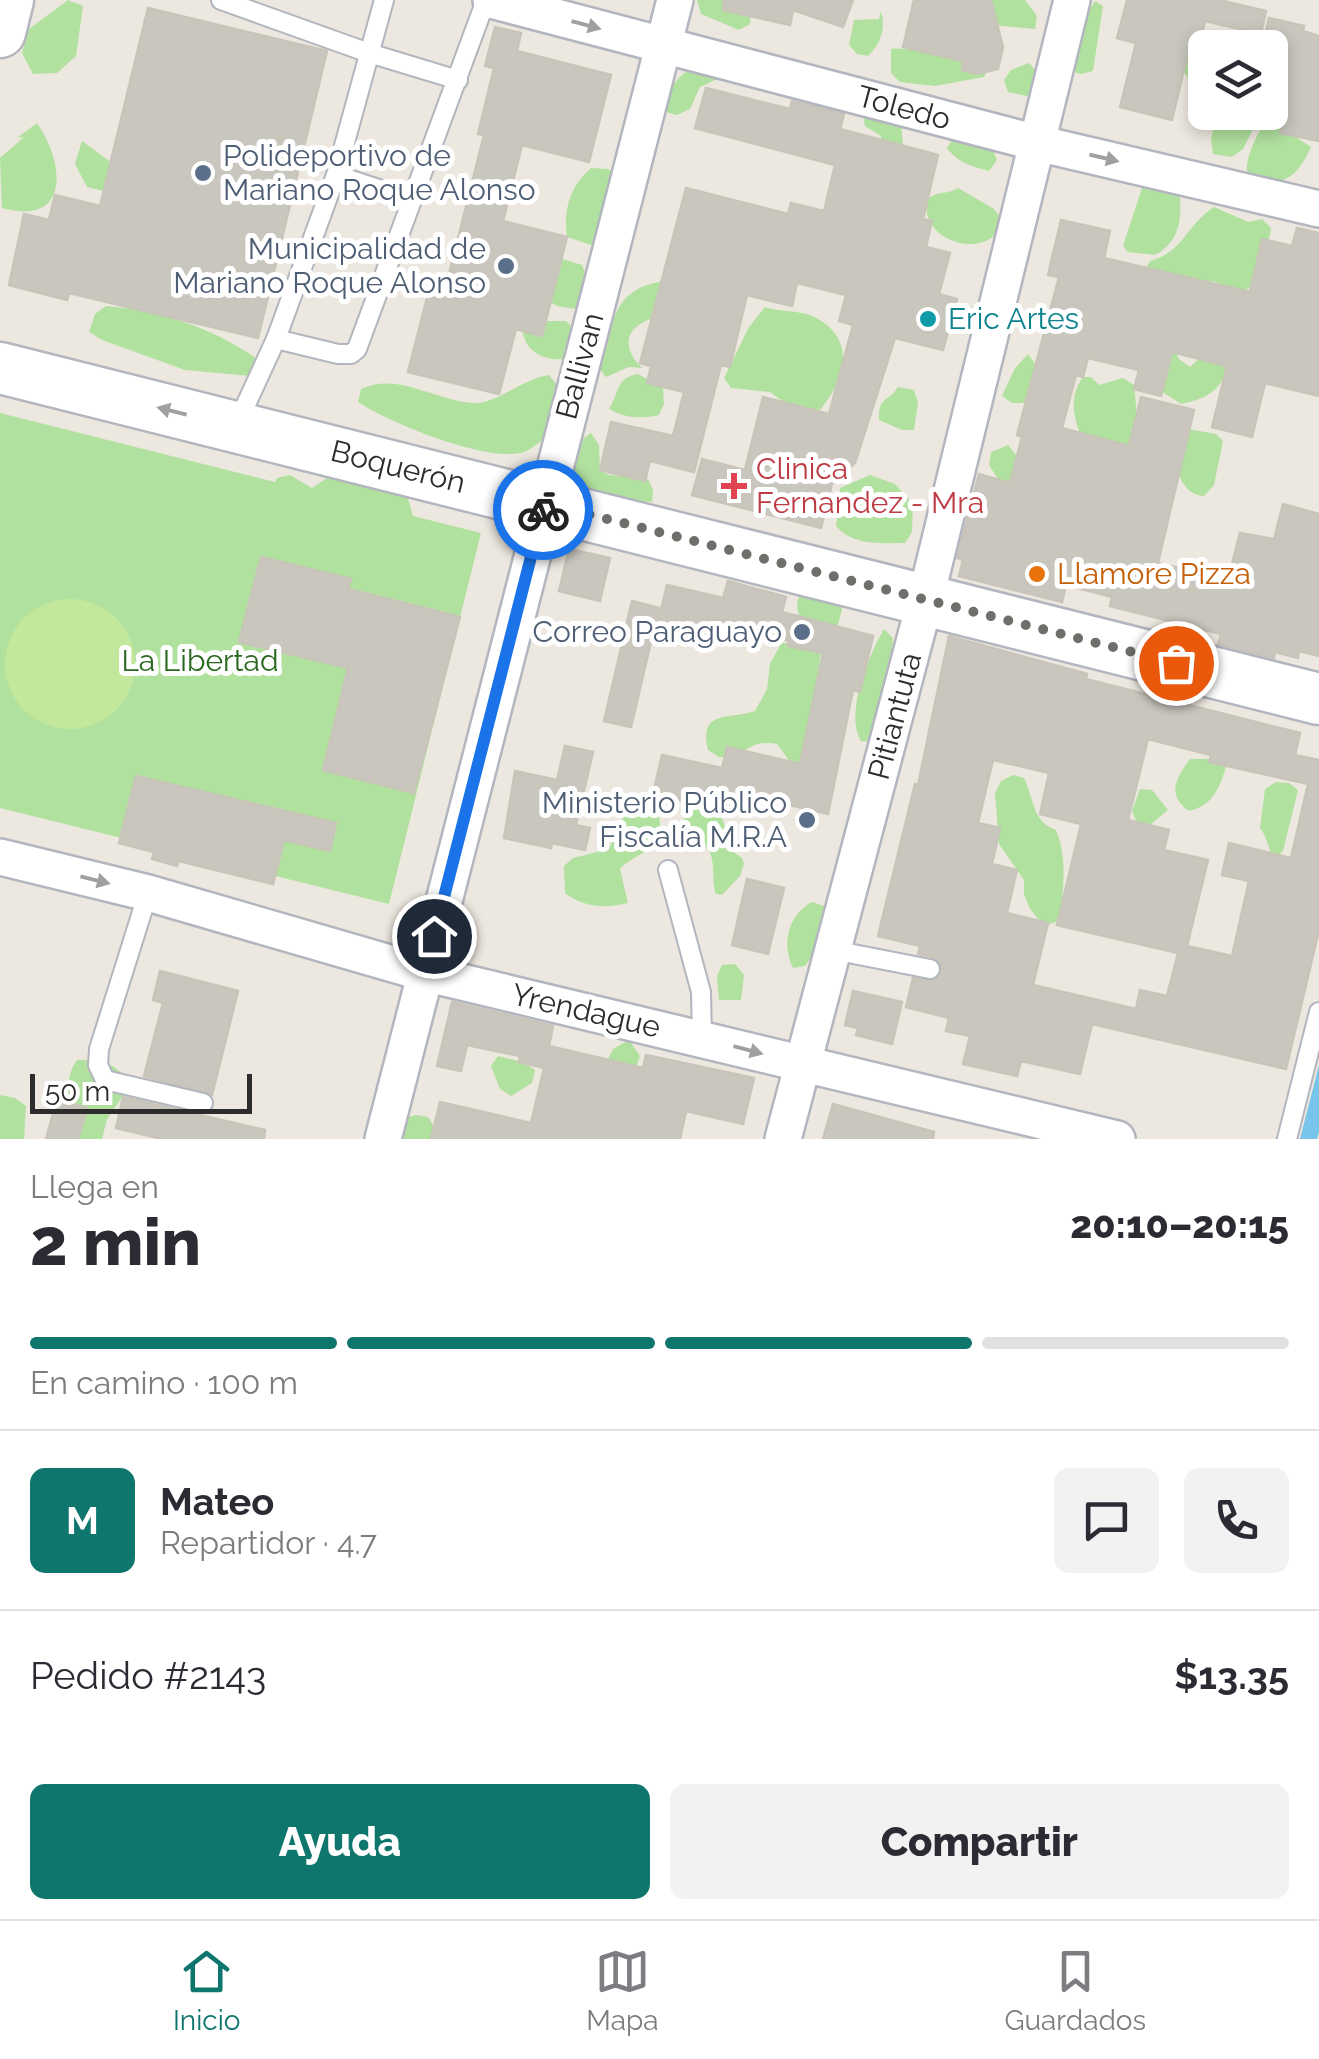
<!DOCTYPE html>
<html lang="es">
<meta charset="utf-8">
<style>
:root{--surface:#fff;--page:#f2f2f3;--text:#2b2b33;--muted:#7c7c81;--line:#e1e1e2;--accent:#0f766e}
body{margin:0;font-family:Raleway,sans-serif;background:var(--page);color:var(--text);height:100vh;display:flex;flex-direction:column;font-size:38px;white-space:nowrap}
*{box-sizing:border-box;margin:0}
p{font-size:32px;color:var(--muted)}
.icon{flex:none;width:55px;height:55px;fill:none;stroke:currentColor;stroke-width:2;stroke-linecap:round;stroke-linejoin:round}
.map{position:relative;height:1139px;overflow:hidden}
.drawer{display:flex;flex-direction:column;background:var(--surface);flex:1}
.drawer>*{flex:none}
.fabs{position:absolute;left:1188px;top:30px;display:grid;gap:20px}
.fabs a{display:grid;place-items:center;width:100px;height:100px;border-radius:15px;background:var(--surface);box-shadow:0 5px 15px #0003;font-size:50px}
.scale{position:absolute;left:30px;bottom:25px;width:222px;box-sizing:border-box;padding-left:10px;border:5px solid #2c2c2c;border-top:0;font-size:28px;line-height:35px;white-space:nowrap;color:#2c2c2c;-webkit-text-stroke:8px #fff;paint-order:stroke}
.pin{position:absolute;display:grid;place-items:center;width:85px;height:85px;color:#fff;margin:-42px;border:5px solid #fff;border-radius:50%;box-shadow:0 2px 10px #0007}
.courier{position:absolute;display:grid;place-items:center;width:100px;height:100px;margin:-50px;border:8px solid #1a73e8;border-radius:50%;background:#fff;color:#222;box-shadow:0 2px 12px #0007}
.overview em{font-style:normal;font-weight:800}
.overview div{display:flex;flex-direction:column-reverse}
.overview{display:flex;align-items:center;justify-content:space-between;height:170px;padding:0 30px}
h1{font-size:65px;font-weight:800;line-height:75px}
.bar{display:grid;grid-template-columns:repeat(4,1fr);gap:15px 10px;align-content:center;height:120px;padding:0 30px}
.bar i{height:12px;border-radius:8px;background:var(--line)}
.bar .selected{background:var(--accent)}
.bar p{grid-column:span 4}
.line{display:flex;align-items:center;gap:25px;padding:0 30px;border-top:2px solid var(--line)}
.line div{flex:1}
.round{display:grid;place-items:center;flex:none;width:105px;height:105px;border-radius:15px;background:var(--page)}
.primary-button{display:flex;gap:20px;margin-top:auto;padding:20px 30px}
.primary-button a{flex:1;height:115px;border-radius:15px;background:var(--accent);color:#fff;font-size:40px;font-weight:800;line-height:115px;text-align:center}
.primary-button a+a{background:var(--page);color:var(--text)}
.tab-bar{display:flex;justify-content:space-around;align-items:center;height:140px;border-top:2px solid var(--line);background:var(--surface);font-size:28px;color:var(--muted)}
.tab-bar a{display:grid;justify-items:center;gap:5px}
.tab-bar .selected{color:var(--accent)}
.map>svg:first-child{display:block}
.green{fill:#b1e19e}
.pitch{fill:#c3e89b}
.water{fill:#77c5ea}
.building{fill:#c9c6be;stroke:#c9c4b9;stroke-width:2.5;fill-rule:evenodd}
.lines{fill:none;stroke-linecap:round;stroke-linejoin:round}
.lane-casing{stroke:#b3b5bf;stroke-width:22}
.street-casing{stroke:#b3b5bf;stroke-width:40}
.secondary-casing{stroke:#b3b5bf;stroke-width:55}
.lane{stroke:#fff;stroke-width:18}
.street{stroke:#fff;stroke-width:35}
.secondary{stroke:#fff;stroke-width:50}
.oneway{fill:#a0a0a0}
.done{stroke:#706e6b;stroke-width:10;stroke-dasharray:0 18}
.route{stroke:#1a73e8;stroke-width:12}
.service-dot{fill:#5c6f8a;stroke:#fff;stroke-width:4}
.culture-dot{fill:#0f9aa8;stroke:#fff;stroke-width:4}
.health-dot{fill:#e0444e;stroke:#fff;stroke-width:4}
.food-dot{fill:#e8710a;stroke:#fff;stroke-width:4}
.labels{text-anchor:middle;stroke-width:10;stroke-linejoin:round;paint-order:stroke}
.street-label{font-size:30px;fill:#2c2c2c;stroke:#fff}
.service-label{font-size:30px;fill:#4e5e75;stroke:#fff;text-anchor:end}
.culture-label{font-size:30px;fill:#0d838f;stroke:#fff;text-anchor:start}
.health-label{font-size:30px;fill:#be3a42;stroke:#fff;text-anchor:start}
.food-label{font-size:30px;fill:#c56008;stroke:#fff;text-anchor:start}
.park-label{font-size:30px;fill:#29681e;stroke:#fff}
</style>
<div class="map">
<svg width="1319" height="1139" viewBox="0 0 1319 1139">
<rect width="100%" height="100%" fill="#ede8df"/>
<g class="green">
<path d="M 68,0 L 83,6 L 76,56 L 57,73 L 33,74 L 22,53 L 29,29 Z"/>
<path d="M 697,0 L 743,0 L 751,11 L 750,24 L 739,30 L 701,14 Z"/>
<path d="M 965,0 L 1025,0 L 1037,16 L 1035,29 L 993,25 L 990,66 L 984,77 L 935,86 L 900,82 L 891,73 L 891,49 C 906,47 919,53 935,53 Z"/>
<path d="M 1095,1 L 1103,6 L 1093,71 L 1081,74 L 1069,71 L 1086,15 Z"/>
<path d="M 881,11 C 886,28 881,44 868,56 L 857,54 L 849,45 L 854,20 L 879,19 Z"/>
<path d="M 1217,43 L 1238,43 L 1243,47 L 1205,48 L 1205,85 L 1188,78 L 1184,72 C 1187,49 1196,48 1217,43 Z"/>
<path d="M 1029,63 L 1038,73 L 1032,97 L 1008,92 L 1004,80 L 1011,70 Z"/>
<path d="M 697,67 L 722,77 L 700,87 L 690,109 L 677,115 L 666,112 C 666,92 677,73 697,67 Z"/>
<path d="M 1217,113 L 1261,113 L 1243,149 L 1232,157 L 1213,154 L 1211,139 Z"/>
<path d="M 863,114 L 901,121 L 903,146 L 899,159 L 881,163 L 881,136 L 865,126 Z"/>
<path d="M 1270,116 L 1289,122 L 1299,139 L 1311,147 C 1297,178 1281,192 1247,171 C 1246,155 1259,129 1270,116 Z"/>
<path d="M 37,123 C 65,163 71,227 2,208 L 0,158 L 24,137 L 17,138 Z"/>
<path d="M 954,137 L 991,145 L 997,160 L 989,171 C 971,166 958,163 947,148 Z"/>
<path d="M 82,141 L 120,169 L 112,193 L 87,187 L 75,164 Z"/>
<path d="M 591,168 L 608,169 L 618,175 L 599,236 L 591,245 L 567,237 C 563,210 570,186 591,168 Z"/>
<path d="M 1144,182 L 1179,191 C 1183,216 1180,242 1155,255 L 1128,252 L 1123,246 Z"/>
<path d="M 958,188 L 994,209 L 1002,219 C 995,264 915,243 928,198 C 939,191 950,194 958,188 Z"/>
<path d="M 1214,207 L 1248,222 L 1262,219 L 1271,228 C 1269,250 1253,264 1250,288 L 1238,293 L 1215,282 L 1144,271 L 1150,261 C 1185,251 1184,227 1214,207 Z"/>
<path d="M 559,258 L 582,265 L 591,288 L 582,310 L 557,306 L 546,300 Z"/>
<path d="M 660,282 L 673,283 L 661,315 C 643,321 620,330 632,355 C 634,360 639,364 642,368 L 629,367 L 606,377 L 598,367 C 614,328 610,290 660,282 Z"/>
<path d="M 106,306 C 162,311 214,328 260,361 L 261,377 L 185,370 L 102,340 L 89,332 L 95,314 Z"/>
<path d="M 765,307 C 780,312 797,310 812,316 C 858,337 846,379 820,410 L 789,406 L 770,392 L 731,388 L 724,378 L 749,327 Z"/>
<path d="M 535,321 L 566,321 L 575,330 L 572,357 C 548,365 521,352 522,324 Z"/>
<path d="M 1237,333 C 1226,373 1228,395 1181,404 L 1161,391 L 1171,340 L 1179,359 L 1190,367 L 1212,347 Z"/>
<path d="M 1028,354 L 1037,366 L 1026,403 L 1012,403 L 1002,396 L 1015,368 Z"/>
<path d="M 638,374 L 663,388 L 664,404 L 659,415 C 641,419 624,418 609,409 C 620,392 615,378 638,374 Z"/>
<path d="M 549,375 L 564,394 C 558,408 552,432 540,442 C 534,446 527,452 520,453 C 483,461 390,423 358,402 L 361,389 C 399,371 438,403 477,403 C 498,402 523,379 549,375 Z"/>
<path d="M 1083,377 L 1091,377 L 1099,385 L 1123,378 L 1134,385 L 1138,425 L 1133,453 L 1082,439 C 1073,417 1069,396 1083,377 Z"/>
<path d="M 898,387 L 914,390 L 918,403 L 914,430 L 902,430 L 879,420 C 878,396 889,402 898,387 Z"/>
<path d="M 0,413 L 275,482 L 277,478 L 290,475 L 312,488 L 333,474 L 387,478 L 408,498 L 413,516 L 481,533 L 389,904 L 0,808 Z"/>
<path d="M 1188,429 L 1216,434 L 1223,441 L 1214,485 L 1204,496 C 1186,495 1180,479 1175,464 Z"/>
<path d="M 591,433 L 599,445 L 600,470 L 609,475 L 648,479 L 653,490 L 652,502 C 627,501 568,507 566,471 C 566,464 570,454 571,447 Z"/>
<path d="M 1008,445 L 1028,470 L 1027,489 L 1000,482 L 989,465 L 991,452 Z"/>
<path d="M 870,475 L 895,484 L 913,504 L 912,532 L 905,543 C 880,543 853,546 836,526 L 840,488 Z"/>
<path d="M 803,590 L 840,597 L 842,609 L 838,625 L 826,629 L 802,622 C 796,609 795,602 803,590 Z"/>
<path d="M 884,629 L 893,638 L 887,743 L 861,741 C 844,714 869,655 884,629 Z"/>
<path d="M 782,642 L 821,653 L 804,765 L 791,763 L 777,744 C 755,740 750,748 733,758 L 719,757 L 708,750 C 698,709 730,720 755,711 L 767,689 L 770,664 Z"/>
<path d="M 1190,759 L 1216,759 L 1227,763 C 1221,784 1214,806 1189,811 C 1166,795 1176,778 1190,759 Z"/>
<path d="M 1013,775 L 1024,778 C 1034,798 1032,822 1056,830 C 1068,859 1063,889 1060,920 L 1048,925 L 1037,918 L 1029,907 L 1024,894 L 1024,880 L 999,844 L 995,793 L 1001,781 Z"/>
<path d="M 1276,782 L 1289,783 L 1298,790 L 1283,851 L 1274,860 C 1268,849 1268,838 1260,828 L 1265,789 Z"/>
<path d="M 1140,789 L 1152,790 L 1168,810 L 1150,825 L 1137,823 L 1132,811 Z"/>
<path d="M 636,806 L 648,806 L 658,813 C 668,852 641,848 620,869 L 628,903 C 605,909 583,907 565,893 L 564,866 L 573,858 L 609,849 L 625,813 Z"/>
<path d="M 696,808 C 728,813 724,819 726,847 L 742,858 L 744,864 L 740,876 L 722,895 L 716,894 C 711,881 716,863 709,851 C 702,840 689,839 683,828 L 685,815 Z"/>
<path d="M 812,902 L 824,906 L 829,931 L 805,966 L 793,968 C 781,944 788,915 812,902 Z"/>
<path d="M 735,964 L 744,975 L 741,1000 L 719,1000 L 717,976 L 722,965 Z"/>
<path d="M 629,1040 L 640,1056 L 634,1074 L 607,1061 L 613,1049 Z"/>
<path d="M 498,1056 L 523,1062 L 535,1070 L 532,1083 L 511,1096 L 500,1089 L 491,1066 Z"/>
<path d="M 77,1060 C 101,1060 120,1062 129,1087 L 107,1119 L 102,1139 L 71,1139 C 75,1111 59,1085 77,1060 Z"/>
<path d="M 0,1095 L 15,1098 L 26,1106 L 24,1139 L 0,1139 Z"/>
<path d="M 416,1115 L 428,1117 L 435,1128 L 433,1139 L 390,1139 L 402,1119 Z"/>
</g>
<circle class="pitch" cx="70" cy="664" r="65"/>
<path class="water" d="M 1319,1065 L 1319,1132 L 1317,1139 L 1300,1139 Z"/>
<g class="building">
<path d="M 724,0 L 853,0 L 843,27 L 793,10 L 790,25 L 723,10 Z"/>
<path d="M 914,0 L 991,0 L 1003,47 L 998,69 L 977,74 L 962,70 L 963,61 L 903,47 Z"/>
<path d="M 1127,0 L 1219,0 L 1266,11 L 1261,34 L 1205,21 L 1196,59 L 1187,57 L 1172,120 L 1120,107 L 1136,43 L 1117,38 Z"/>
<path d="M 148,8 L 327,51 L 258,338 L 69,293 L 67,300 L 9,285 L 24,214 L 49,220 L 55,195 L 100,206 Z"/>
<path d="M 1269,18 L 1304,26 L 1303,31 L 1319,36 L 1319,141 L 1280,133 L 1288,96 L 1270,92 L 1270,48 L 1262,47 Z"/>
<path d="M 495,27 L 521,33 L 517,51 L 611,75 L 589,162 L 522,145 L 503,221 L 567,237 L 542,336 L 516,329 L 499,394 L 408,372 L 428,294 L 443,298 L 484,135 L 478,134 L 494,68 L 485,66 Z"/>
<path d="M 706,88 L 790,109 L 792,101 L 844,114 L 840,129 L 938,155 L 923,219 L 932,221 L 926,247 L 950,253 L 939,294 L 957,299 L 943,350 L 895,338 L 855,463 L 832,484 L 821,528 L 692,495 L 702,459 L 745,470 L 763,397 L 829,414 L 853,325 L 839,321 L 846,295 L 797,283 L 792,306 L 747,295 L 730,367 L 721,365 L 694,472 L 650,461 L 645,481 L 600,470 L 611,422 L 673,436 L 684,392 L 647,383 L 651,366 L 640,363 L 686,188 L 788,214 L 791,203 L 824,211 L 835,165 L 695,128 Z"/>
<path d="M 1061,220 L 1110,231 L 1104,258 L 1250,292 L 1262,239 L 1292,246 L 1297,228 L 1319,233 L 1319,396 L 1265,383 L 1252,437 L 1212,427 L 1227,366 L 1172,352 L 1161,396 L 1134,389 L 1139,370 L 1088,358 L 1083,377 L 1076,375 L 1062,428 L 1129,446 L 1141,397 L 1194,410 L 1158,563 L 1228,579 L 1240,533 L 1274,539 L 1283,504 L 1319,514 L 1319,656 L 1299,651 L 1298,658 L 1275,652 L 1274,658 L 1218,644 L 1221,634 L 1110,606 L 1112,597 L 1066,585 L 1062,602 L 959,576 L 963,560 L 957,558 L 979,474 L 1010,483 L 1022,437 L 1017,435 L 1059,277 L 1048,275 Z"/>
<path d="M 569,549 L 610,558 L 600,601 L 559,591 Z"/>
<path d="M 261,557 L 351,579 L 348,589 L 460,617 L 414,793 L 323,770 L 348,668 L 239,642 Z"/>
<path d="M 728,581 L 786,597 L 782,612 L 873,636 L 860,692 L 853,690 L 828,814 L 750,796 L 746,815 L 653,794 L 662,755 L 722,768 L 727,747 L 800,764 L 823,653 L 788,646 L 789,641 L 709,619 L 705,638 L 657,627 L 667,585 L 723,598 Z"/>
<path d="M 632,601 L 659,608 L 631,727 L 604,721 Z"/>
<path d="M 949,636 L 1087,674 L 1086,679 L 1300,733 L 1295,755 L 1319,760 L 1319,930 L 1286,1069 L 1092,1024 L 1080,1074 L 1021,1061 L 1017,1076 L 963,1064 L 970,1036 L 946,1031 L 949,1018 L 906,1007 L 913,978 L 935,980 L 942,972 L 941,964 L 933,957 L 918,954 L 920,946 L 878,936 L 915,784 L 918,785 ZM 1148,739 L 1211,755 L 1209,762 L 1308,784 L 1291,858 L 1229,843 L 1222,875 L 1249,881 L 1232,956 L 1187,946 L 1208,860 L 1164,850 L 1169,830 L 1128,820 ZM 993,760 L 1049,773 L 1040,814 L 1081,824 L 1057,925 L 1178,953 L 1167,996 L 1140,990 L 1136,1009 L 1033,985 L 1048,923 L 1007,913 L 1017,870 L 992,864 L 1000,828 L 978,823 Z"/>
<path d="M 565,746 L 593,752 L 576,825 L 590,828 L 585,850 L 552,843 L 551,848 L 504,838 L 515,771 L 557,780 Z"/>
<path d="M 136,776 L 336,823 L 330,851 L 284,840 L 273,884 L 179,861 L 177,866 L 152,859 L 154,852 L 119,843 Z"/>
<path d="M 747,879 L 784,888 L 768,954 L 732,945 Z"/>
<path d="M 160,971 L 238,991 L 212,1095 L 144,1076 L 163,1003 L 153,1000 Z"/>
<path d="M 853,991 L 902,1002 L 892,1044 L 856,1035 L 858,1028 L 845,1025 Z"/>
<path d="M 452,1002 L 553,1026 L 549,1046 L 643,1068 L 646,1055 L 754,1078 L 743,1124 L 686,1111 L 680,1139 L 431,1139 L 440,1102 L 531,1123 L 544,1068 L 519,1062 L 520,1056 L 467,1045 L 461,1071 L 437,1066 Z"/>
<path d="M 123,1097 L 265,1130 L 264,1139 L 162,1139 L 116,1128 Z"/>
<path d="M 57,1100 L 87,1108 L 78,1139 L 46,1139 Z"/>
<path d="M 833,1104 L 934,1132 L 933,1139 L 823,1139 Z"/>
</g>
<g class="lines">
<defs>
<g id="lane">
<path d="M 221,0 L 369,53 L 458,80"/>
<path d="M 336,175 L 384,0"/>
<path d="M 276,339 L 338,354 L 351,354 L 357,349 L 486,0"/>
<path d="M 236,426 L 276,339 L 336,175 L 412,200"/>
<path d="M 668,870 L 701,992 L 702,1038"/>
<path d="M 148,893 L 99,1049 L 98,1065 L 105,1080 L 203,1103"/>
<path d="M 833,950 L 930,969"/>
<path d="M 1287,1139 L 1319,1012"/>
</g>
<g id="street">
<path d="M 491,0 L 1037,143 L 1319,209"/>
<path d="M 0,857 L 148,893 L 424,973 L 1117,1139"/>
<path d="M 383,1139 L 675,0"/>
<path d="M 783,1139 L 925,601 L 1072,0"/>
</g>
<g id="secondary">
<path d="M 0,32 L 8,0"/>
<path d="M 0,368 L 1319,699"/>
</g>
</defs>
<use href="#lane" class="lane-casing"/>
<use href="#street" class="street-casing"/>
<use href="#secondary" class="secondary-casing"/>
<use href="#lane" class="lane"/>
<use href="#street" class="street"/>
<use href="#secondary" class="secondary"/>
</g>
<defs><path id="oneway-solid" d="M-6-.8H1V-3.2L6.5 0L1 3.2V.8H-6Z" transform="scale(2.5)"/></defs>
<g class="oneway">
<use href="#oneway-solid" transform="translate(586 25) rotate(15)"/>
<use href="#oneway-solid" transform="translate(1104 158) rotate(13)"/>
<use href="#oneway-solid" transform="translate(172 411) rotate(-166)"/>
<use href="#oneway-solid" transform="translate(95 880) rotate(14)"/>
<use href="#oneway-solid" transform="translate(748 1050) rotate(15)"/>
</g>
<g class="lines">
<path class="done" d="M 543,510 L 544,503 L 1176,663"/>
<path class="route" d="M 434,936 L 543,510"/>
</g>
<g class="service-dot">
<circle cx="203" cy="173" r="10"/>
<circle cx="506" cy="266" r="10"/>
<circle cx="802" cy="632" r="10"/>
<circle cx="807" cy="820" r="10"/>
</g>
<circle class="culture-dot" cx="928" cy="319" r="10"/>
<path class="health-dot" d="M729 471h10v10h10v10h-10v10h-10v-10h-10v-10h10z"/>
<circle class="food-dot" cx="1037" cy="574" r="10"/>
<g class="labels">
<g class="street-label">
<text transform="translate(904 108) rotate(15)" y="10">Toledo</text>
<text transform="translate(580 366) rotate(-75)" y="10">Ballivan</text>
<text transform="translate(398 467) rotate(14)" y="10">Boquerón</text>
<text transform="translate(895 716) rotate(-75)" y="10">Pitiantuta</text>
<text transform="translate(586 1011) rotate(13)" y="10">Yrendague</text>
</g>
<g class="service-label">
<text x="223" y="166" text-anchor="start">Polideportivo de<tspan x="223" dy="34">Mariano Roque Alonso</tspan></text>
<text x="486" y="259">Municipalidad de<tspan x="486" dy="34">Mariano Roque Alonso</tspan></text>
<text x="782" y="642">Correo Paraguayo</text>
<text x="787" y="813">Ministerio Público<tspan x="787" dy="34">Fiscalía M.R.A</tspan></text>
</g>
<g class="culture-label">
<text x="948" y="329">Eric Artes</text>
</g>
<g class="health-label">
<text x="756" y="479">Clinica<tspan x="756" dy="34">Fernandez - Mra</tspan></text>
</g>
<g class="food-label">
<text x="1057" y="584">Llamore Pizza</text>
</g>
<g class="park-label">
<text x="200" y="671">La Libertad</text>
</g>
</g>
</svg>
<div class="fabs">
<a><svg class="icon" aria-label="layers" viewBox="0 0 24 24"><path d="M12 4l9 5-9 5-9-5zM3 14l9 5 9-5"/></svg></a>
</div>
<div class="scale">50 m</div>
<div class="pin" style="left:1176px;top:663px;background:#ea580c"><svg class="icon" aria-label="bag" viewBox="0 0 24 24"><path d="M5 8h14l-1 12H6zM9 8a3 3 0 0 1 6 0"/></svg></div>
<div class="pin" style="left:434px;top:936px;background:#1f2937"><svg class="icon" aria-label="home" viewBox="0 0 24 24"><path d="M3 11l9-7 9 7M6 9v11h12V9"/></svg></div>
<div class="courier" style="left:543px;top:510px"><svg class="icon" aria-label="bike" viewBox="0 0 24 24"><circle cx="6" cy="16" r="4"/><circle cx="18" cy="16" r="4"/><path d="M6 16l4-8h5l3 8M10 8l3 8H6M13 5h3"/></svg></div>
</div>
<section class="drawer">
<div class="overview"><div><h1>2 min</h1><p>Llega en</p></div><em>20:10–20:15</em></div>
<div class="bar"><i class="selected"></i><i class="selected"></i><i class="selected"></i><i></i><p>En camino · 100 m</p></div>
<div class="line" style="height:180px"><b class="round" style="background:var(--accent);color:#fff">M</b><div><b>Mateo</b><p>Repartidor · 4.7</p></div><a class="round"><svg class="icon" aria-label="chat" viewBox="0 0 24 24"><path d="M4 5h16v11H9l-5 4z"/></svg></a><a class="round"><svg class="icon" aria-label="phone" viewBox="0 0 24 24"><path d="M5 4h4l2 5-3 2q2 4 5 5l2-3 5 2v4C11 20 4 13 5 4z"/></svg></a></div>
<div class="line" style="height:130px"><div>Pedido #2143</div><b>$13.35</b></div>
<div class="primary-button"><a>Ayuda</a><a>Compartir</a></div>
</section>
<nav class="tab-bar">
<a class="selected"><svg class="icon" aria-label="home" viewBox="0 0 24 24"><path d="M3 11l9-7 9 7M6 9v11h12V9"/></svg>Inicio</a>
<a><svg class="icon" aria-label="map" viewBox="0 0 24 24"><path d="M3 6l6-2 6 2 6-2v14l-6 2-6-2-6 2zM9 4v14M15 6v14"/></svg>Mapa</a>
<a><svg class="icon" aria-label="saved" viewBox="0 0 24 24"><path d="M7 4h10v16l-5-4-5 4z"/></svg>Guardados</a>
</nav>
